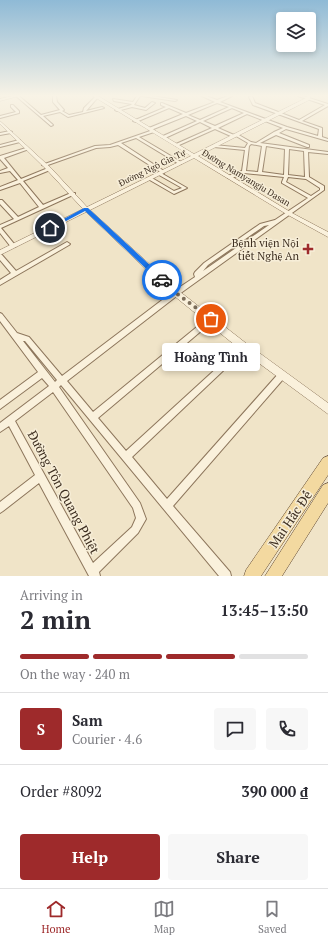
<!DOCTYPE html>
<meta charset="utf-8">
<style>
:root{--surface:#fff;--page:#f7f7f7;--text:#2b2b33;--muted:#7c7c81;--line:#e1e1e2;--accent:#9e2a2b}
body{margin:0;font-family:"PT Serif",serif;background:var(--page);color:var(--text);height:100vh;display:flex;flex-direction:column;font-size:15px;white-space:nowrap}
*{box-sizing:border-box;margin:0}
p{font-size:13px;color:var(--muted)}
.icon{flex:none;width:22px;height:22px;fill:none;stroke:currentColor;stroke-width:2;stroke-linecap:round;stroke-linejoin:round}
.map{position:relative;height:576px;overflow:hidden}
.panel{display:flex;flex-direction:column;background:var(--surface);flex:1}
.panel>*{flex:none}
.fabs{position:absolute;left:276px;top:12px;display:grid;gap:8px}
.fabs a{display:grid;place-items:center;width:40px;height:40px;border-radius:4px;background:var(--surface);box-shadow:0 2px 6px #0003;font-size:20px}
.pin{position:absolute;display:grid;place-items:center;width:34px;height:34px;color:#fff;margin:-17px;border:2px solid #fff;border-radius:50%;box-shadow:0 1px 4px #0007}
.courier{position:absolute;display:grid;place-items:center;width:40px;height:40px;margin:-20px;border:3px solid #1a73e8;border-radius:50%;background:#fff;color:#222;box-shadow:0 1px 5px #0007}
.bubble{position:absolute;height:28px;border-radius:4px;background:var(--surface);box-shadow:0 2px 6px #0003;font-size:13px;font-weight:800;line-height:28px;text-align:center}
.overview em{font-style:normal;font-weight:800}
.overview div{display:flex;flex-direction:column-reverse}
.overview{display:flex;align-items:center;justify-content:space-between;height:68px;padding:0 20px}
h1{font-size:26px;font-weight:800;line-height:30px}
.bar{display:grid;grid-template-columns:repeat(4,1fr);gap:6px 4px;align-content:center;height:48px;padding:0 20px}
.bar i{height:5px;border-radius:3px;background:var(--line)}
.bar .selected{background:var(--accent)}
.bar p{grid-column:span 4}
.line{display:flex;align-items:center;gap:10px;padding:0 20px;border-top:1px solid var(--line)}
.line div{flex:1}
.round{display:grid;place-items:center;flex:none;width:42px;height:42px;border-radius:4px;background:var(--page)}
.action{display:flex;gap:8px;margin-top:auto;padding:8px 20px}
.action a{flex:1;height:46px;border-radius:4px;background:var(--accent);color:#fff;font-size:16px;font-weight:800;line-height:46px;text-align:center}
.action a+a{background:var(--page);color:var(--text)}
.tab-bar{display:flex;justify-content:space-around;align-items:center;height:56px;border-top:1px solid var(--line);background:var(--surface);font-size:11px;color:var(--muted)}
.tab-bar a{display:grid;justify-items:center;gap:2px}
.tab-bar .selected{color:var(--accent)}
.map>svg:first-child{display:block}
.lines{fill:none;stroke-linecap:round;stroke-linejoin:round}
.minor-casing{stroke:#8d765c;stroke-width:2}
.tertiary-casing{stroke:#8d765c;stroke-width:1}
.primary-casing{stroke:#5b4430;stroke-width:1}
.minor{fill:#faf1dc;fill-rule:evenodd}
.tertiary{fill:#faf1dc;fill-rule:evenodd}
.primary{fill:#f3d9a0;fill-rule:evenodd}
.route{fill:#1a73e8}
.done{stroke:#7c6e5b;stroke-width:4;stroke-dasharray:0 7.2}
.poi-dot{fill:#9e2a2b;stroke:#f7eed8;stroke-width:1.5}
.labels{text-anchor:middle;stroke-width:3;stroke-linejoin:round;paint-order:stroke}
.far-street-label{font-size:9px;fill:#3d2e20;stroke:#f7eed8}
.poi-label{font-size:11px;fill:#3d2e20;stroke:#f7eed8;text-anchor:end}
.near-street-label{font-size:13px;fill:#3d2e20;stroke:#f7eed8}
</style>
<div class="map">
<svg width="328" height="576" viewBox="0 0 328 576">
<rect width="100%" height="100%" fill="#f0e4c8"/>
<g class="lines">
<defs>
<g id="minor">
<path d="M 16,96 L 19,96 L 41,115 L 60,110 L 53,102 L 53,96 L 56,96 L 57,102 L 64,110 L 62,111 L 69,115 L 83,112 L 84,108 L 96,96 L 99,96 L 86,111 L 102,107 L 104,108 L 68,117 L 60,112 L 43,116 L 52,124 L 53,125 L 51,126 Z"/>
<path d="M 137,96 L 140,96 L 134,105 L 145,108 L 152,102 L 155,103 L 146,110 L 132,107 L 117,111 L 115,110 L 131,105 L 132,104 L 114,101 L 113,99 L 133,102 Z"/>
<path d="M 142,96 L 152,96 L 177,100 L 175,101 Z"/>
<path d="M 202,96 L 206,96 L 217,100 L 228,96 L 232,96 L 220,102 L 287,127 L 318,136 L 319,129 L 253,105 L 249,97 L 252,96 L 255,103 L 299,120 L 325,105 L 298,96 L 303,96 L 328,104 L 328,106 L 302,121 L 322,128 L 322,137 L 328,139 L 328,141 L 286,129 L 279,133 L 309,145 L 309,147 L 307,147 L 276,135 L 260,143 L 328,152 L 328,154 L 308,152 L 309,177 L 324,186 L 324,190 L 178,295 L 67,381 L 93,412 L 209,317 L 211,316 L 213,317 L 214,319 L 213,321 L 98,418 L 126,451 L 242,345 L 244,344 L 246,345 L 247,347 L 246,349 L 132,457 L 167,499 L 279,373 L 282,371 L 285,373 L 286,375 L 285,377 L 173,506 L 230,572 L 231,576 L 219,576 L 61,385 L 59,387 L 140,503 L 146,519 L 138,533 L 99,572 L 100,576 L 89,576 L 39,483 L 3,511 L 0,513 L 0,502 L 35,475 L 9,426 L 0,432 L 0,423 L 49,386 L 42,378 L 0,409 L 0,400 L 38,372 L 0,321 L 0,313 L 2,314 L 17,333 L 29,337 L 62,376 L 174,291 L 195,277 L 194,274 L 195,272 L 204,263 L 260,224 L 275,220 L 308,198 L 282,183 L 282,182 L 284,177 L 244,173 L 232,178 L 228,178 L 228,176 L 242,171 L 245,150 L 214,147 L 212,146 L 214,145 L 245,148 L 248,143 L 236,136 L 233,137 L 215,129 L 177,146 L 176,146 L 176,144 L 212,128 L 200,122 L 165,138 L 163,138 L 163,136 L 197,121 L 186,116 L 151,130 L 149,130 L 149,128 L 183,114 L 169,108 L 136,122 L 133,121 L 166,107 L 161,105 L 161,103 L 162,103 L 186,113 L 215,102 ZM 217,103 L 229,107 L 200,120 L 188,115 ZM 232,108 L 244,113 L 215,126 L 203,121 ZM 247,114 L 283,128 L 274,132 L 256,143 L 251,142 L 237,134 L 234,135 L 218,128 ZM 251,144 L 262,146 L 258,172 L 246,171 L 249,146 ZM 266,146 L 285,149 L 284,175 L 262,172 ZM 289,149 L 304,151 L 305,177 L 288,175 ZM 288,177 L 306,179 L 320,188 L 320,190 L 311,196 L 286,182 ZM 269,225 L 203,271 L 208,265 L 264,226 ZM 23,341 L 25,341 L 57,380 L 55,382 ZM 53,392 L 133,508 L 136,518 L 132,527 L 93,563 L 15,421 Z"/>
<path d="M 11,105 L 13,105 L 19,111 L 19,113 L 0,118 L 0,116 L 16,112 L 11,107 Z"/>
<path d="M 153,130 L 155,131 L 154,132 L 139,137 L 181,162 L 181,164 L 179,164 L 136,138 L 121,143 L 164,171 L 164,173 L 162,173 L 118,145 L 110,147 L 96,148 L 45,166 L 42,165 L 95,146 L 110,145 Z"/>
<path d="M 10,131 L 12,132 L 11,133 L 0,135 L 0,133 Z"/>
<path d="M 19,140 L 20,140 L 20,142 L 0,147 L 0,145 Z"/>
<path d="M 26,148 L 29,149 L 4,158 L 21,179 L 48,168 L 50,168 L 50,170 L 23,181 L 43,205 L 71,193 L 75,193 L 75,194 L 1,228 L 15,245 L 16,246 L 15,247 L 11,247 L 0,233 L 0,225 L 14,219 L 0,204 L 0,200 L 2,200 L 18,217 L 39,207 L 20,183 L 0,190 L 0,187 L 18,180 L 10,171 L 0,173 L 0,171 L 8,168 L 0,159 L 0,156 Z"/>
<path d="M 159,173 L 161,173 L 187,188 L 174,194 L 148,179 L 152,178 L 174,191 L 182,188 L 159,175 Z"/>
<path d="M 67,242 L 70,244 L 69,245 L 0,285 L 0,280 L 11,273 L 0,260 L 0,254 L 2,255 L 16,271 Z"/>
</g>
<g id="tertiary">
<path d="M 12,96 L 19,96 L 0,101 L 0,99 Z"/>
<path d="M 93,96 L 98,96 L 194,154 L 306,98 L 307,96 L 311,96 L 309,100 L 198,156 L 292,213 L 328,232 L 328,237 L 288,215 L 194,158 L 90,210 L 179,291 L 247,344 L 328,403 L 328,414 L 241,350 L 173,295 L 86,212 L 0,255 L 0,250 L 83,209 L 47,170 L 0,124 L 0,121 L 51,168 L 87,207 L 191,156 Z"/>
</g>
<g id="primary">
<path d="M 328,456 L 328,475 L 261,576 L 244,576 L 246,570 L 323,458 Z"/>
<path d="M 328,483 L 328,503 L 282,576 L 265,576 L 323,485 Z"/>
</g>
</defs>
<use href="#minor" class="minor-casing"/>
<use href="#tertiary" class="tertiary-casing"/>
<use href="#primary" class="primary-casing"/>
<use href="#minor" class="minor"/>
<use href="#tertiary" class="tertiary"/>
<use href="#primary" class="primary"/>
</g>
<linearGradient id="sky" x2="0" y2="1"><stop stop-color="#8fbad6"/><stop offset="0.54" stop-color="#f8f3e6"/><stop offset="1" stop-color="#f8f3e6" stop-opacity="0"/></linearGradient>
<rect width="328" height="177" fill="url(#sky)"/>
<path class="route" d="M 84,208 L 88,208 L 164,278 L 164,281 L 159,281 L 85,211 L 51,229 L 47,228 Z"/>
<g class="lines">
<path class="done" d="M 162,280 L 176,293 L 211,319"/>
</g>
<path class="poi-dot" d="M306 243h4v4h4v4h-4v4h-4v-4h-4v-4h4z"/>
<g class="labels">
<g class="far-street-label">
<text transform="translate(152 168) rotate(-26)" y="3">Đường Ngô Gia Tự</text>
<text transform="translate(246 178) rotate(31)" y="3">Đường Namyangju Dasan</text>
</g>
<g class="poi-label">
<text x="299" y="247">Bệnh viện Nội<tspan x="299" dy="13">tiết Nghệ An</tspan></text>
</g>
<g class="near-street-label">
<text transform="translate(64 492) rotate(62)" y="5">Đường Tôn Quang Phiệt</text>
<text transform="translate(290 519) rotate(-56)" y="5">Mai Hắc Đế</text>
</g>
</g>
</svg>
<div class="fabs">
<a><svg class="icon" aria-label="layers" viewBox="0 0 24 24"><path d="M12 4l9 5-9 5-9-5zM3 14l9 5 9-5"/></svg></a>
</div>
<div class="pin" style="left:211px;top:319px;background:#ea580c"><svg class="icon" aria-label="bag" viewBox="0 0 24 24"><path d="M5 8h14l-1 12H6zM9 8a3 3 0 0 1 6 0"/></svg></div>
<div class="pin" style="left:50px;top:228px;background:#1f2937"><svg class="icon" aria-label="home" viewBox="0 0 24 24"><path d="M3 11l9-7 9 7M6 9v11h12V9"/></svg></div>
<div class="courier" style="left:162px;top:280px"><svg class="icon" aria-label="car" viewBox="0 0 24 24"><path d="M5 17H2v-5l4-1 3-4h7l3 4 3 1v5h-3M9 17h6M6 11h13"/><circle cx="7" cy="17" r="2"/><circle cx="17" cy="17" r="2"/></svg></div>
<div class="bubble" style="left:162px;top:343px;width:98px">Hoàng Tình</div>
</div>
<section class="panel">
<div class="overview"><div><h1>2 min</h1><p>Arriving in</p></div><em>13:45–13:50</em></div>
<div class="bar"><i class="selected"></i><i class="selected"></i><i class="selected"></i><i></i><p>On the way · 240 m</p></div>
<div class="line" style="height:72px"><b class="round" style="background:var(--accent);color:#fff">S</b><div><b>Sam</b><p>Courier · 4.6</p></div><a class="round"><svg class="icon" aria-label="chat" viewBox="0 0 24 24"><path d="M4 5h16v11H9l-5 4z"/></svg></a><a class="round"><svg class="icon" aria-label="phone" viewBox="0 0 24 24"><path d="M5 4h4l2 5-3 2q2 4 5 5l2-3 5 2v4C11 20 4 13 5 4z"/></svg></a></div>
<div class="line" style="height:52px"><div>Order #8092</div><b>390 000 ₫</b></div>
<div class="action"><a>Help</a><a>Share</a></div>
</section>
<nav class="tab-bar">
<a class="selected"><svg class="icon" aria-label="home" viewBox="0 0 24 24"><path d="M3 11l9-7 9 7M6 9v11h12V9"/></svg>Home</a>
<a><svg class="icon" aria-label="map" viewBox="0 0 24 24"><path d="M3 6l6-2 6 2 6-2v14l-6 2-6-2-6 2zM9 4v14M15 6v14"/></svg>Map</a>
<a><svg class="icon" aria-label="saved" viewBox="0 0 24 24"><path d="M7 4h10v16l-5-4-5 4z"/></svg>Saved</a>
</nav>
